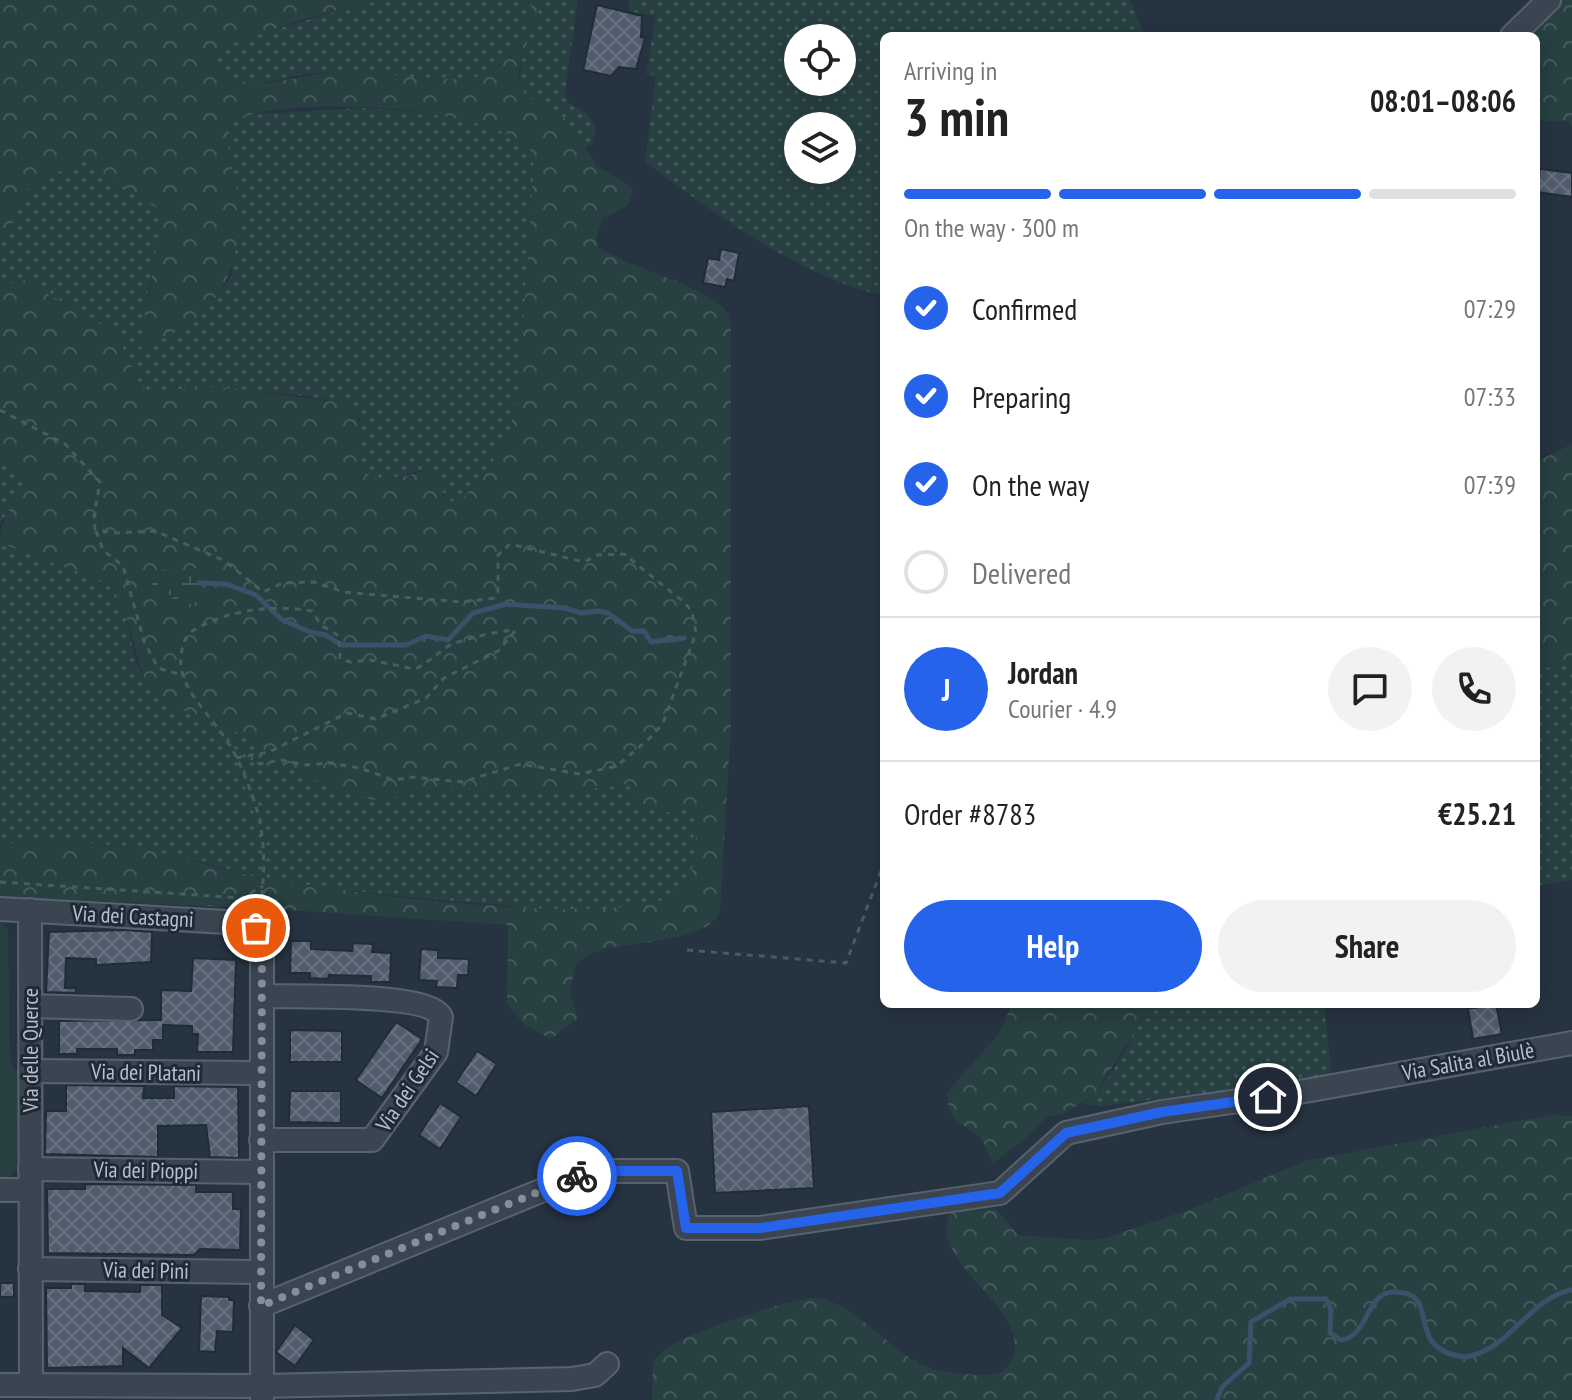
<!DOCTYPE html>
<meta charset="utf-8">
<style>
:root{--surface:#fff;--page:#f2f2f2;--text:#222;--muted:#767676;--line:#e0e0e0;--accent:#2563eb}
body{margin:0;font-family:"PT Sans Narrow",sans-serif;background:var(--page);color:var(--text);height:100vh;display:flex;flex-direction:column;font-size:30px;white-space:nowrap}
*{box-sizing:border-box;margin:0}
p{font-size:26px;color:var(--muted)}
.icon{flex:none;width:44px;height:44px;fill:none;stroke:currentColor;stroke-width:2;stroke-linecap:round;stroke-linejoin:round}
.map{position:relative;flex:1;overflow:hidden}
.side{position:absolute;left:880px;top:32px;width:660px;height:976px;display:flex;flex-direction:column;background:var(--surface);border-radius:12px;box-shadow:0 4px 20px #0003}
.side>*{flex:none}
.buttons{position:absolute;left:784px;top:24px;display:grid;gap:16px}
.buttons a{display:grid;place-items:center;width:72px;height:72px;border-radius:50%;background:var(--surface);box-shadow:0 4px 20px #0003;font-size:40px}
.pin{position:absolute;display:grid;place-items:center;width:68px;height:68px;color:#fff;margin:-34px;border:4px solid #fff;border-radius:50%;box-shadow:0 2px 8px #0007}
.courier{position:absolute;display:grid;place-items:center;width:80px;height:80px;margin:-40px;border:6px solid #2563eb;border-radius:50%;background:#fff;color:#222;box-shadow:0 2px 10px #0007}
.overview em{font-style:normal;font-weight:700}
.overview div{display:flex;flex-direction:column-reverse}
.overview{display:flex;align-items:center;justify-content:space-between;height:136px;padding:0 24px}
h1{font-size:52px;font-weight:700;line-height:60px}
.bar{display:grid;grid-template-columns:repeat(4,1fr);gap:12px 8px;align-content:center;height:96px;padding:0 24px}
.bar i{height:10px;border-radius:6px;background:var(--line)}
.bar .on{background:var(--accent)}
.bar p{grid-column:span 4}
.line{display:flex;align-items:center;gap:20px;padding:0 24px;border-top:2px solid var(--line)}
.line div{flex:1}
.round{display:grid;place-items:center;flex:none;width:84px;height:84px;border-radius:42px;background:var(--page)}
ol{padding:0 24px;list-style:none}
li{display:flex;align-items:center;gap:24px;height:88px}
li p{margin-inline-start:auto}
li .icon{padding:8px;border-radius:50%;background:var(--accent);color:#fff;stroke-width:4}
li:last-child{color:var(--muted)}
li i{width:44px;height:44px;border:4px solid var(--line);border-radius:50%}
.primary-button{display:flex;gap:16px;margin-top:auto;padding:16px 24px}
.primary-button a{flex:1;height:92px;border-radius:48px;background:var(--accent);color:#fff;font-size:32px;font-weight:700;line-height:92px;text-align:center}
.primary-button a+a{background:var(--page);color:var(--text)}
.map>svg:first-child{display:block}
.grass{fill:url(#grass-dots);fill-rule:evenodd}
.forest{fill:url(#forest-crowns)}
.wetland{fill:url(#wetland-marsh)}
.pitch{fill:#284042}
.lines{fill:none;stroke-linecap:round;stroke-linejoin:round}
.stream{stroke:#3c5169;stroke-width:5}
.building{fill:url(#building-cross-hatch);stroke:#212c38;stroke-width:2}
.minor-casing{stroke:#59636e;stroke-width:26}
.path{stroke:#475d5f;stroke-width:3;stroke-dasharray:6 6;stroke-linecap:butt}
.minor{stroke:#3b4551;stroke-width:22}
.done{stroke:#858f9b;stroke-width:8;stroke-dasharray:0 14.4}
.route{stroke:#2563eb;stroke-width:10}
.labels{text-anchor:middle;stroke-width:6;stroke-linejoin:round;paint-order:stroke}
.street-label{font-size:22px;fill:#b8c0cb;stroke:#1f2a36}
</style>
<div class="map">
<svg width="1572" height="1400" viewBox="0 0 1572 1400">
<defs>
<pattern id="grass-dots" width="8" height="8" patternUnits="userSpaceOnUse" patternTransform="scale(2)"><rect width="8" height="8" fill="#284042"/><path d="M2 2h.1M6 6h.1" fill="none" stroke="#455a5c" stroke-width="1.8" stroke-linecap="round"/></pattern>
<pattern id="forest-crowns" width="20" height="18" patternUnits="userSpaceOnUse" patternTransform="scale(2)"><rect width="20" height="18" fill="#284042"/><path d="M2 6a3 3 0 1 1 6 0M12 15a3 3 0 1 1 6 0" fill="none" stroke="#455a5c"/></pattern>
<pattern id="wetland-marsh" width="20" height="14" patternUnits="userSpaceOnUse" patternTransform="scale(2)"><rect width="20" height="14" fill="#284042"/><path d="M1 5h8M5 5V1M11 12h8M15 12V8" fill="none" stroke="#455a5c"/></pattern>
<pattern id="building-cross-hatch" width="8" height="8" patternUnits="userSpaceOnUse" patternTransform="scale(2)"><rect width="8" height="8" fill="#505c6c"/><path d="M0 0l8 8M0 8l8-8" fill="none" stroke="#677280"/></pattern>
</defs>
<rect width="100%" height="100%" fill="#263341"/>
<g class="grass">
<path d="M 376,0 L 531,0 C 532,18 528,31 516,46 C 509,56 502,65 491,72 C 461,89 376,70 337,72 C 323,72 308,73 294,76 C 264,82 238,94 215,66 L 216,49 L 225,44 Z"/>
<path d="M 541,0 L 578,0 L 565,92 L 568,102 L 587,114 L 596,127 L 592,143 L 585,148 L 566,119 L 525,95 L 519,83 L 523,50 Z"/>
<path d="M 630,0 L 1130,0 L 1145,36 L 884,36 L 884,296 C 802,278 712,212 645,162 L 656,76 L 646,74 L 656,16 L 628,11 ZM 798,38 L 842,38 L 842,82 L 798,82 ZM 798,126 L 842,126 L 842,170 L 798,170 Z"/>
<path d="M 359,108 C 396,109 502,117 527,145 C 531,150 532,157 534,162 L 519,387 L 509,434 L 487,471 L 461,500 L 452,502 L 421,470 L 384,481 L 371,478 L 357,457 L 360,419 L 343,403 L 306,396 L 205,387 L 151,392 L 141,387 L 116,333 L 24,280 L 0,287 L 0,229 L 9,231 L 24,191 L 82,159 L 160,210 L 158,253 L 147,294 L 154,343 L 207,308 L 232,275 L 230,156 L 226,145 L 233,120 L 246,115 Z"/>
<path d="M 0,450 L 23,478 L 22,489 L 0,524 Z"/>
<path d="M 0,543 L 105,582 C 135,607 126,651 143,675 C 151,687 209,720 224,724 L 307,777 L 373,800 L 445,789 L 580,790 L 629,784 L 640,805 L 676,814 L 685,806 L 693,806 C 701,826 697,885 676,895 C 625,918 556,911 502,905 C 422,898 341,892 262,878 C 238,873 215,865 192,860 C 130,846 63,836 0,845 Z"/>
<path d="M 1572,664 L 1572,880 L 1536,886 L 1536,669 Z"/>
<path d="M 1147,1004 L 1324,1004 L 1332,1077 L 1103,1106 L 1083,1104 C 1112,1081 1133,1038 1147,1004 Z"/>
</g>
<g class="forest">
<path d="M 0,0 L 376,0 L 301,20 L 216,49 L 215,66 C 242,100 296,74 335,72 C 378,69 450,88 487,74 C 500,69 508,56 517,45 C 528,30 532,18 531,0 L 541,0 L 519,69 L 519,83 L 525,95 L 566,119 L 597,166 L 632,187 C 635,205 616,212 602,219 L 596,239 L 598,247 C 628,268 706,285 726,311 C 730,316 730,323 731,329 L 731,725 L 720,911 C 712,941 631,942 604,949 C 594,952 585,957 576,963 L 570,991 L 578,1018 L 551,1039 L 525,1025 L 507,1004 L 508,925 L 273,909 L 0,897 L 0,845 C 51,838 100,843 150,851 C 188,858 224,871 262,878 C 329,890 636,933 680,891 C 694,878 693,866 695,848 C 696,833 699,820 693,806 L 685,806 L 677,814 L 640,805 L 628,784 L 580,790 L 445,789 L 373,800 L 328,786 L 307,777 L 224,724 L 164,704 L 143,675 L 124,610 L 113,589 L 105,582 L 0,543 C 0,510 20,505 23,478 L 0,450 L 0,287 L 24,280 L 116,333 L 141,387 L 151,392 L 205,387 L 237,389 L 343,403 C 377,424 344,448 371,478 L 384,481 L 430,470 L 443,478 L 442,494 L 452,502 L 461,500 L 487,471 L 509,434 L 519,387 L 534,163 L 529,147 C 479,105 292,95 233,120 C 222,143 232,162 236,186 C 247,268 220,320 140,348 C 146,301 158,257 160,210 L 82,159 L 24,191 L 9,232 L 0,229 Z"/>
<path d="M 1558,0 L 1572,0 L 1572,127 L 1567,121 L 1536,121 L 1536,36 L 1526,36 Z"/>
<path d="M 1572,444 L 1572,664 L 1536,669 L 1536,462 Z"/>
<path d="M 1012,1004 L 1147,1004 L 1136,1030 L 1094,1095 L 1065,1113 L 1046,1117 L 1024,1140 L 993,1163 C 989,1155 984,1139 976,1134 C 956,1119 949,1121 947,1092 L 999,1034 Z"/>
<path d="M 1550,1115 L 1572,1116 L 1572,1400 L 652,1400 L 653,1360 C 662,1353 672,1343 682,1339 C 706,1329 794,1296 816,1298 C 853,1301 889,1350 923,1365 C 940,1372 959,1374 977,1375 C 993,1375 1005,1376 1012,1359 C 1034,1308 923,1263 951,1211 L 996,1209 L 1018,1235 L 1089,1240 L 1106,1238 L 1199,1206 L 1305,1161 Z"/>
</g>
<path class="wetland" d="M 196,568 L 201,576 L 199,583 L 183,592 L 197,598 L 193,606 L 183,610 L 171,599 L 182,591 L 173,591 L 168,597 L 152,594 L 152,579 L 161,570 L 177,572 Z"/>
<path class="pitch" d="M 0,921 L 8,930 L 10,1062 L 18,1074 L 17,1168 L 6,1180 L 0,1180 Z"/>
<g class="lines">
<g class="stream">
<path d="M 199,583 L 226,584 L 256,595 L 281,619 L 310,632 L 326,635 L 341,645 L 406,645 L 426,636 L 448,640 L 473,613 L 506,604 L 565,608 L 581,613 L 598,611 L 608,613 L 632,631 L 644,631 L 651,642 L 684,638"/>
<path d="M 1217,1400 L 1222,1387 L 1249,1363 L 1251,1322 L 1290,1299 L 1326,1299 L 1331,1309 L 1330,1333 L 1341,1340 C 1370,1336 1365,1292 1394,1292 C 1445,1292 1400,1349 1465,1357 C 1510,1351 1528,1298 1572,1290"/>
</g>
</g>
<g class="building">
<path d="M 597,5 L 642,16 L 641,37 L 645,38 L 636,69 L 619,67 L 611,76 L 583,70 Z"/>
<path d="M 1540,169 L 1572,173 L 1572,197 L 1537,192 Z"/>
<path d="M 721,249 L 739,253 L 734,281 L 727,279 L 725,287 L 703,283 L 708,258 L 719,260 Z"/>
<path d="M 125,930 L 152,932 L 151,962 L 96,965 L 96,959 L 66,958 L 65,988 L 76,988 L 76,993 L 46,992 L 49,932 Z"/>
<path d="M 291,941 L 311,941 L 311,949 L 352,951 L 353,943 L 373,944 L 372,952 L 391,953 L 390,982 L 371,982 L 371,976 L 329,975 L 328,979 L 310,978 L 310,973 L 290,973 Z"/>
<path d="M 421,949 L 438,950 L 438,958 L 469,959 L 468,975 L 458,975 L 457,988 L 436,987 L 437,981 L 419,980 Z"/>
<path d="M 193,958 L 236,960 L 233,1052 L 197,1052 L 198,1034 L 192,1034 L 192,1026 L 163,1025 L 163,1040 L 153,1040 L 153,1050 L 135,1050 L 135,1055 L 117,1055 L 117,1049 L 77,1049 L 77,1054 L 59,1054 L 59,1021 L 161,1020 L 161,990 L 191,991 Z"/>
<path d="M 1496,1004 L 1502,1034 L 1473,1039 L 1468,1009 Z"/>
<path d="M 396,1022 L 422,1039 L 382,1098 L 356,1080 Z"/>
<path d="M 290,1030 L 342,1031 L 342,1062 L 290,1062 Z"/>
<path d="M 477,1051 L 497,1064 L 476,1096 L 456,1082 Z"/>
<path d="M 66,1085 L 144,1086 L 143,1098 L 174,1098 L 174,1086 L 238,1087 L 239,1158 L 210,1157 L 206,1125 L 158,1126 L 158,1157 L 45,1154 L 46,1111 L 66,1111 Z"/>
<path d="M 290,1091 L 341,1091 L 341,1123 L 289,1122 Z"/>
<path d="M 440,1103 L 461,1117 L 440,1149 L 419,1135 Z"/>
<path d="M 809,1106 L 814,1188 L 715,1193 L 711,1112 Z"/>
<path d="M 85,1184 L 196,1185 L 196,1192 L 233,1192 L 233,1209 L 241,1209 L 240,1250 L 200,1249 L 194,1255 L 48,1253 L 47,1189 L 85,1189 Z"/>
<rect x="0" y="1283" width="14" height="14"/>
<path d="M 71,1284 L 85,1284 L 85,1291 L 140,1292 L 140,1285 L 162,1285 L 162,1315 L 182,1328 L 149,1368 L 123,1348 L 123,1366 L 47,1368 L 46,1288 L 71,1288 Z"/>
<path d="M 201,1296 L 229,1297 L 229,1300 L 234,1300 L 233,1332 L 217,1331 L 215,1352 L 199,1351 Z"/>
<path d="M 295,1325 L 314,1340 L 295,1366 L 276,1352 Z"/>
</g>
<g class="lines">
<defs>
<g id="minor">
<path d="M 1512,36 L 1549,0"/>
<path d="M 0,909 L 244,923 L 262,935 L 262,1400"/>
<path d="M 30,910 L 31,1385"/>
<path d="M 30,1006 L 131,1009"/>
<path d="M 30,1071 L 261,1073"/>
<path d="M 261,1140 L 372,1140 L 436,1052 L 441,1017 C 428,992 292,997 262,996"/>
<path d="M 30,1169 L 261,1172"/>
<path d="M 0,1190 L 30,1190"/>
<path d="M 30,1269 L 261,1272"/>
<path d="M 261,1306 L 589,1171 L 677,1171 L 686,1228 L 760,1228 L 1000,1193 L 1066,1133 L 1162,1112 L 1294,1093 L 1572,1043"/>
<path d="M 0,1385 L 261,1386 L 572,1379 L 595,1375 L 607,1364"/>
</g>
</defs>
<use href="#minor" class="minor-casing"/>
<g class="path">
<path d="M 0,410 L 65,444 L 100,482 L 94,515 L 95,529 L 113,533 L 155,531 L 225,561 L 263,592 L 283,583 L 315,582 L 343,592 L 463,602 L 494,598 L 498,592 L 498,555 L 510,544 L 584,562 L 598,555 L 624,554 L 685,603 L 692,612 L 696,633 L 663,723 L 652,736 L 617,766 L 580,774 L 521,764 L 462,782 L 414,777 L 393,780 L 360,768 L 330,763 L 304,765 L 281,760 L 260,764 L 251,758"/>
<path d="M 96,531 L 103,550 L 123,566 L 144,641 L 158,668 L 182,675"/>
<path d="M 236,758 L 269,752 L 347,713 L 376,719 L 426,698 L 444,678 L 498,651 L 515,631 C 508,628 454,641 447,647 C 436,655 427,663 415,669 L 370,660 L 351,662 L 340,659 L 339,636 L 321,625 L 312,611 C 271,604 225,610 189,633 C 163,677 204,705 227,741 C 239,759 248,783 255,804 C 266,836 265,876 260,909"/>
<path d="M 0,882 L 242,898 L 263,886"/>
<path d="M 687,950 L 846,963 L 884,863"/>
</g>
<use href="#minor" class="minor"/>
</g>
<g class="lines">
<path class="done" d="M 256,928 L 262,935 L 261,1306 L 577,1176"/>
<path class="route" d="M 577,1176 L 589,1171 L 677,1171 L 686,1228 L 760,1228 L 1000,1193 L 1066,1133 L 1162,1112 L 1268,1097"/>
</g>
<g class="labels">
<g class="street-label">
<text transform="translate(133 916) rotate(3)" y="8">Via dei Castagni</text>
<text transform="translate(30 1050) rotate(-90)" y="8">Via delle Querce</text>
<text transform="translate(1468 1061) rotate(-10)" y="8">Via Salita al Biulè</text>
<text transform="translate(146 1072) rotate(1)" y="8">Via dei Platani</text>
<text transform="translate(407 1090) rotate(-56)" y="8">Via dei Gelsi</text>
<text transform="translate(146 1170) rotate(1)" y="8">Via dei Pioppi</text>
<text transform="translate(146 1270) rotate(1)" y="8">Via dei Pini</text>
</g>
</g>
</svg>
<div class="buttons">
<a><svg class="icon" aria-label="locate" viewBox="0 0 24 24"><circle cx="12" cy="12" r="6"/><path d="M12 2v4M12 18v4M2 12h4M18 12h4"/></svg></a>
<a><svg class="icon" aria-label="layers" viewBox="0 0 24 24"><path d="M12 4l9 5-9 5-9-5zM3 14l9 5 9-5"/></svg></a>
</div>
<div class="pin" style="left:256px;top:928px;background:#ea580c"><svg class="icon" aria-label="bag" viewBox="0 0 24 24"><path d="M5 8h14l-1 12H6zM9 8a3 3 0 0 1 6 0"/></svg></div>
<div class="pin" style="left:1268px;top:1097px;background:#1f2937"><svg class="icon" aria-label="home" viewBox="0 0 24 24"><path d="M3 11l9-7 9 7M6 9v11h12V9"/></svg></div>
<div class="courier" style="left:577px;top:1176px"><svg class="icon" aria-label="bike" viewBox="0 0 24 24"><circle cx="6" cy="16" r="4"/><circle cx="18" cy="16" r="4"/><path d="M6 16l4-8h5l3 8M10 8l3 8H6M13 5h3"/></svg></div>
<section class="side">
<div class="overview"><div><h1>3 min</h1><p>Arriving in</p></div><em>08:01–08:06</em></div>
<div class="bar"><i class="on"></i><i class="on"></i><i class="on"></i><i></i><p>On the way · 300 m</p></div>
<ol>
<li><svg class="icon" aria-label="check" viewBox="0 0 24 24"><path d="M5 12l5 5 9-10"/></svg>Confirmed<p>07:29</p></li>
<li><svg class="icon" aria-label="check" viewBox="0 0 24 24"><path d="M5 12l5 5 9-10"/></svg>Preparing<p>07:33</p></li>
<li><svg class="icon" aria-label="check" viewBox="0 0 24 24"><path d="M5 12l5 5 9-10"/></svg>On the way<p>07:39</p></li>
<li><i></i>Delivered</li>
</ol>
<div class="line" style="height:144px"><b class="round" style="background:var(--accent);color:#fff">J</b><div><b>Jordan</b><p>Courier · 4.9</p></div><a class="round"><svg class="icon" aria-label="chat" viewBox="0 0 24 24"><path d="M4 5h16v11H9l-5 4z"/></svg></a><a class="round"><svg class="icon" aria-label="phone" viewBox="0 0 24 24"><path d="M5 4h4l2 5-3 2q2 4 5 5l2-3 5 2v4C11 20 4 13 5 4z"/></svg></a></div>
<div class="line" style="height:104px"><div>Order #8783</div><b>€25.21</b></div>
<div class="primary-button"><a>Help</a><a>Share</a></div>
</section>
</div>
